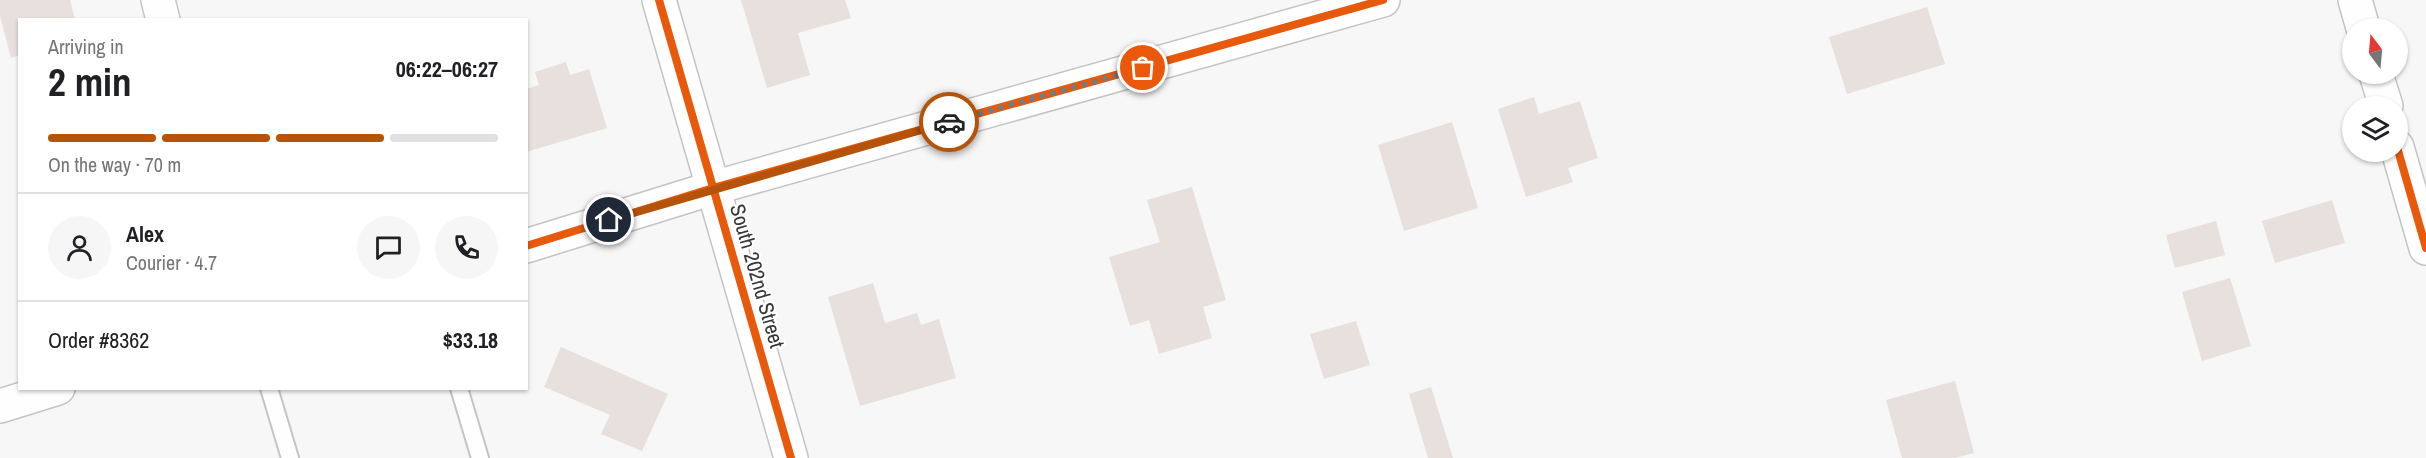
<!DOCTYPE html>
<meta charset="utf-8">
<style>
:root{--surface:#fff;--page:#f6f6f6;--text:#202124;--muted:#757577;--line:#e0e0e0;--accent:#b45309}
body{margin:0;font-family:"Archivo Narrow",sans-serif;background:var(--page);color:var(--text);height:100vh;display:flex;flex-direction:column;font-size:22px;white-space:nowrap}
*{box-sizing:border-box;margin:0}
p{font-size:20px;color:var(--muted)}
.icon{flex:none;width:33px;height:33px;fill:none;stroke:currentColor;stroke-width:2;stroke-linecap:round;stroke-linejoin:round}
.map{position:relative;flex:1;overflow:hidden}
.drawer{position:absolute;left:18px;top:18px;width:510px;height:372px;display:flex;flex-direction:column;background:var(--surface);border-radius:0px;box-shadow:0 2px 4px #0004}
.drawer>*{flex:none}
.needle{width:39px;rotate:344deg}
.controls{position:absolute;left:2342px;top:18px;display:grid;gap:12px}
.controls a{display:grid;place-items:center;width:66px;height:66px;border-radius:50%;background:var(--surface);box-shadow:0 2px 4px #0004;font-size:30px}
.pin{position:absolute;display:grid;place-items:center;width:51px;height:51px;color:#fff;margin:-26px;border:3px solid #fff;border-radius:50%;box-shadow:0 2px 6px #0007}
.courier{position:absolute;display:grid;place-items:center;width:60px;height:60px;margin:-30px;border:4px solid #b45309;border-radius:50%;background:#fff;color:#222;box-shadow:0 2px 8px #0007}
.headline em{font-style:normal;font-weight:800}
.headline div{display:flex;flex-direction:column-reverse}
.headline{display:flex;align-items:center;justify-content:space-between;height:102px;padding:0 30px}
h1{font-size:39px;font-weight:800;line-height:45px}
.bar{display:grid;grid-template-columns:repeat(4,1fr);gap:9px 6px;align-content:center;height:72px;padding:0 30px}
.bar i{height:8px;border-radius:4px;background:var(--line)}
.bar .active{background:var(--accent)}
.bar p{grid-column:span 4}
.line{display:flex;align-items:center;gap:15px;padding:0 30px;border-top:2px solid var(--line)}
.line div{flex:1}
.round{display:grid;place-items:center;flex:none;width:63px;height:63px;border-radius:32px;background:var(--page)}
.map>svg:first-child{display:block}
.building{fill:#e7e0dc}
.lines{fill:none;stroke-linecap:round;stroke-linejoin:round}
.lane-casing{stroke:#c4c4c5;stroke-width:20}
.street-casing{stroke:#c4c4c5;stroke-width:36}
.lane{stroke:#fefefe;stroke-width:16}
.street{stroke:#fefefe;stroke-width:33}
.cycleway-casing{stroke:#fff;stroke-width:11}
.cycleway{stroke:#e8590c;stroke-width:8}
.done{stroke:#7a7a7b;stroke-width:6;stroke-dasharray:0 10.8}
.route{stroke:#b45309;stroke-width:8}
.labels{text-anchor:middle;stroke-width:4.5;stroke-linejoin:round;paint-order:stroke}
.street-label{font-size:21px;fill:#373738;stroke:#fff}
</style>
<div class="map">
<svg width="2426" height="458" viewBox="0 0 2426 458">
<rect width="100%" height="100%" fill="#f7f7f8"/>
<g class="building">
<path d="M 0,0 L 70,0 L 75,20 L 20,20 L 20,55 L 11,58 L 0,16 Z"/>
<path d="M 741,0 L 845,0 L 851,18 L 798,33 L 810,75 L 767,88 Z"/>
<path d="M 1927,7 L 1945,64 L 1847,94 L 1829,37 Z"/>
<path d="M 566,62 L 570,75 L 589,69 L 607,128 L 526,152 L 526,89 L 539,85 L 535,72 Z"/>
<path d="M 1534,97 L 1539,114 L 1580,101 L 1598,158 L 1568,168 L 1573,182 L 1526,197 L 1498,109 Z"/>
<path d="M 1452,122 L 1478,208 L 1404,231 L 1378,145 Z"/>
<path d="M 1192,187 L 1226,300 L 1203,307 L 1212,338 L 1159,354 L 1149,320 L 1130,326 L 1109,257 L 1160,242 L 1147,200 Z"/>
<path d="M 2332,200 L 2345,243 L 2275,263 L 2262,221 Z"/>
<path d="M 2216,221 L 2225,255 L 2175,268 L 2166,235 Z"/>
<path d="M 2230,278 L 2251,346 L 2202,361 L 2182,292 Z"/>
<path d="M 873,283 L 885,323 L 917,313 L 921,325 L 939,319 L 956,378 L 860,406 L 828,297 Z"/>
<path d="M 1356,321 L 1370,365 L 1324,379 L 1310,334 Z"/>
<path d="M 561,347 L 668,394 L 642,451 L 601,434 L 610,415 L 544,387 Z"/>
<path d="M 1955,381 L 1974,453 L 1955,458 L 1902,458 L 1886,400 Z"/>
<path d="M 1431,387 L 1453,458 L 1428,458 L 1409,394 Z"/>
</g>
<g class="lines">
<defs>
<g id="lane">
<path d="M 269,388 L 290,458"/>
<path d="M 459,388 L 480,458"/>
</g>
<g id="street">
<path d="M 158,0 L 163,20"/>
<path d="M 659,0 L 791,458"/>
<path d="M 2355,0 L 2363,28"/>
<path d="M 2376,74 L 2386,106"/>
<path d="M 2397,147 L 2426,248"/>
<path d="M 526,246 L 713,188 L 1383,0"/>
<path d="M 0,406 L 58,388"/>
</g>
</defs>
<use href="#lane" class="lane-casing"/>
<use href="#street" class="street-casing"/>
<use href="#lane" class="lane"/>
<use href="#street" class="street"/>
<defs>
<g id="cycleway">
<path d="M 659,0 L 791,458"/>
<path d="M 2397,147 L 2426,248"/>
<path d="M 526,246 L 713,188 L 1383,0"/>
</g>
</defs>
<use href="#cycleway" class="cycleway-casing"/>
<use href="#cycleway" class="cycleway"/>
</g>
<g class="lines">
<path class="done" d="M 949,122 L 1143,68"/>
<path class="route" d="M 609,220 L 949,122"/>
</g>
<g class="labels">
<g class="street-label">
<text transform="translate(757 276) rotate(74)" y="7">South 202nd Street</text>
</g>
</g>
</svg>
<div class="controls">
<a><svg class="needle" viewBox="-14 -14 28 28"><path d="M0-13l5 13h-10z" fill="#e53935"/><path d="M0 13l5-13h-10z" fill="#757577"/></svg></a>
<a><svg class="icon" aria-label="layers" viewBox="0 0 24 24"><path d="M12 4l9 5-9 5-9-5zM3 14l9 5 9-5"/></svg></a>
</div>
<div class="pin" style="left:1143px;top:68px;background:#ea580c"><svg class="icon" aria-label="bag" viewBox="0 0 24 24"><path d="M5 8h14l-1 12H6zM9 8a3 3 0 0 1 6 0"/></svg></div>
<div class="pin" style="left:609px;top:220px;background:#1f2937"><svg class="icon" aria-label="home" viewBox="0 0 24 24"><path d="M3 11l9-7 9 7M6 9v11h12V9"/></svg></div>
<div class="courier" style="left:949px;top:122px"><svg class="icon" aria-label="car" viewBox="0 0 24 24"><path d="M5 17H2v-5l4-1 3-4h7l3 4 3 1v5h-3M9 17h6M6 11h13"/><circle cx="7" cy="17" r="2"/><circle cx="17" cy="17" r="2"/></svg></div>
<section class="drawer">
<div class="headline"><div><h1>2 min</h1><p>Arriving in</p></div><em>06:22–06:27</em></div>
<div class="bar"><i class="active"></i><i class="active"></i><i class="active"></i><i></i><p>On the way · 70 m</p></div>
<div class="line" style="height:108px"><a class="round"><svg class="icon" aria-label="person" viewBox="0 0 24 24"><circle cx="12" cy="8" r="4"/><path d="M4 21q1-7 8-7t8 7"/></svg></a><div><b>Alex</b><p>Courier · 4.7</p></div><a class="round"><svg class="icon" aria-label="chat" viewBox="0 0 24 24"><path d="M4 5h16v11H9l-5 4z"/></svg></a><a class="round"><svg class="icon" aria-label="phone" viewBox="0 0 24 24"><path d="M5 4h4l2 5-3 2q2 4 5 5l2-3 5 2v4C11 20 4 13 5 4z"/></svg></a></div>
<div class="line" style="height:78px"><div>Order #8362</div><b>$33.18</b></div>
</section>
</div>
